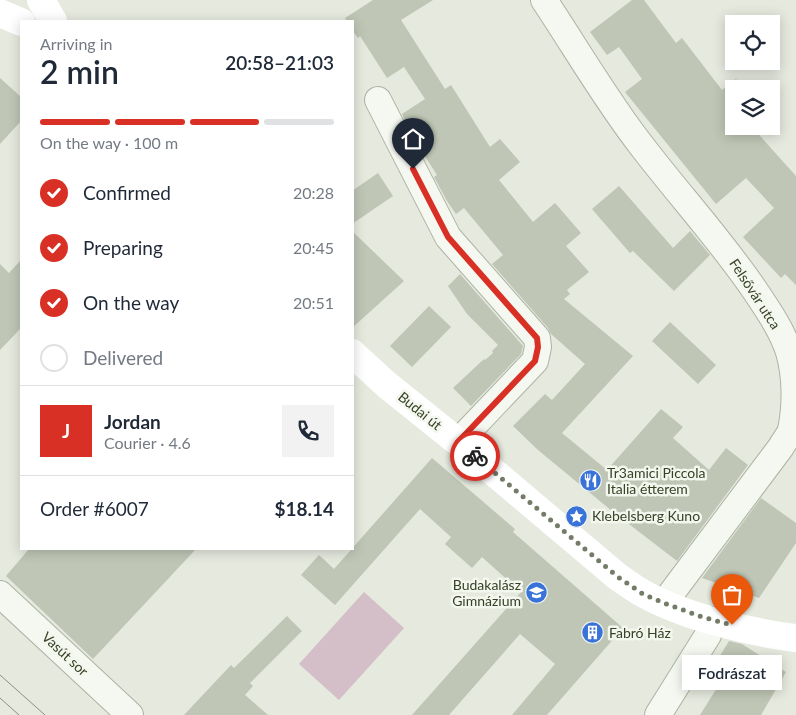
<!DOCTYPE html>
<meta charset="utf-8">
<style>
:root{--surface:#fff;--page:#f2f2f3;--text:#1f2937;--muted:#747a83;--line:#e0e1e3;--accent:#d93025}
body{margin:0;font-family:Lato,sans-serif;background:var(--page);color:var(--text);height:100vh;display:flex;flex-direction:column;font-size:19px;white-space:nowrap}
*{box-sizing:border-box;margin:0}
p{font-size:16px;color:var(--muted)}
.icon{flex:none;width:28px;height:28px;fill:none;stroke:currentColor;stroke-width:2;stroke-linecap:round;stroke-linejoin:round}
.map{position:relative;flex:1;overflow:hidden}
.panel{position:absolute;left:20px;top:20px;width:334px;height:530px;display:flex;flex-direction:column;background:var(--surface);border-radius:0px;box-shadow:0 2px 12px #0003}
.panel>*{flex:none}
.controls{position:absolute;left:725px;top:15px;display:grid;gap:10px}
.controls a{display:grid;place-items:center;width:55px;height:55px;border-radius:0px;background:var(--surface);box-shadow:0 2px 12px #0003;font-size:25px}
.pin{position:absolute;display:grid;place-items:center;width:42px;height:42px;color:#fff;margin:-51px -21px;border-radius:50% 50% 50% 0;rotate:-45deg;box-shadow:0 0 5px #0007}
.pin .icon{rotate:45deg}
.courier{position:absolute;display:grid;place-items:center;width:50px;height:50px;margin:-25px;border:4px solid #d93025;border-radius:50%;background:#fff;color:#222;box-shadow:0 1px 6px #0007}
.bubble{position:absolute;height:35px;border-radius:0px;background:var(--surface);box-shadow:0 2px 12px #0003;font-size:16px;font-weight:600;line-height:35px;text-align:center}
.head em{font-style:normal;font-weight:600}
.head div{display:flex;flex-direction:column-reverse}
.head{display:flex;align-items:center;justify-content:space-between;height:85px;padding:0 20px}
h1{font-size:32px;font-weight:600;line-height:38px}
.bar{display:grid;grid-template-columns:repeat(4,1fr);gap:8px 5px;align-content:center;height:60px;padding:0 20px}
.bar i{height:6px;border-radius:4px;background:var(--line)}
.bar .on{background:var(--accent)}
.bar p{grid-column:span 4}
.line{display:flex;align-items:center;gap:12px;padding:0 20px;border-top:1px solid var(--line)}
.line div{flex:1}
.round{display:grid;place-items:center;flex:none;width:52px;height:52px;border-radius:0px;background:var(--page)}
ol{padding:0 20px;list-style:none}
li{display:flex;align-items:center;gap:15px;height:55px}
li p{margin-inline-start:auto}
li .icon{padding:5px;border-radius:50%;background:var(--accent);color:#fff;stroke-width:4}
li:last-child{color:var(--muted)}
li i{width:28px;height:28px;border:2px solid var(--line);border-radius:50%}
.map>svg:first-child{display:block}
.green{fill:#d4bfc8}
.building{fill:#bfc6b5}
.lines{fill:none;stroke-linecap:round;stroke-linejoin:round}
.street-casing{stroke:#adb3a3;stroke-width:28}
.street{stroke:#f5f7f1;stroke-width:26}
.secondary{stroke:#fff;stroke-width:28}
.tram{stroke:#889477;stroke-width:1}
.done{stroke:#737c66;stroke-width:5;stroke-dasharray:0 9}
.route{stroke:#d93025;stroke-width:6}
.labels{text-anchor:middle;stroke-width:5;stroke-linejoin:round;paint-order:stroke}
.street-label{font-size:14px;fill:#364126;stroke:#f3f7ee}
.poi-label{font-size:14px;fill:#364126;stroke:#f3f7ee;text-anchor:start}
</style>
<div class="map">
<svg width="796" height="715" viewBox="0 0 796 715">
<rect width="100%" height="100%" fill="#e5e9de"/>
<path class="green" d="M 364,592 L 404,628 L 339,700 L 299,664 Z"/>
<g class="building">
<path d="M 373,0 L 433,0 L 401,20 L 445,89 L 451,85 L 490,147 L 500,139 L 520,162 L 499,180 L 533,222 L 555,203 L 581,233 L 566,246 L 589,272 L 567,290 L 570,294 L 564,299 L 633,356 L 562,433 L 607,470 L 661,409 L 683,427 L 673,438 L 709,470 L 726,448 L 748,465 L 677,561 L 612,511 L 538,450 L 513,426 L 545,394 L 552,400 L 585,364 L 551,334 L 548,328 L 492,264 L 503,255 L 464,208 L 456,214 L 447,201 L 434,177 L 437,175 L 417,144 L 402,114 L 425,99 L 404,67 L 387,78 L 360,36 L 358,38 L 352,30 L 352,21 L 347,21 L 345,18 Z"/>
<path d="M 632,0 L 644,0 L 676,43 L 682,38 L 722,90 L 736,79 L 744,89 L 734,89 L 734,126 L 753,126 L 752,127 L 796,176 L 796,285 L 785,274 L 781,278 L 743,237 L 774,208 L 746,178 L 716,204 L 625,92 L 642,79 L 619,47 L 607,55 L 590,32 Z"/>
<path d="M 0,78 L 21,97 L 21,121 L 0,144 Z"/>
<path d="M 378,173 L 393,196 L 352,224 L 352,191 Z"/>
<path d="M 619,186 L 673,248 L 690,231 L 710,255 L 674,291 L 633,251 L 630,253 L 592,209 Z"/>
<path d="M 352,231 L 404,281 L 352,328 Z"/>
<path d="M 21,260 L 21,328 L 0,350 L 0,264 L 9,273 Z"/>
<path d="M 460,274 L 523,346 L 521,354 L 471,406 L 453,388 L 484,359 L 485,360 L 493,353 L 492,351 L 498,345 L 467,314 L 448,286 Z"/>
<path d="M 429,306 L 451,327 L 412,367 L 390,346 Z"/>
<path d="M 670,322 L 716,365 L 698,384 L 652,341 Z"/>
<path d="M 432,458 L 515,529 L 513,532 L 623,628 L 547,715 L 512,715 L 555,664 L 520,634 L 449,715 L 412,715 L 521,592 L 482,557 L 472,568 L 445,544 L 451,537 L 420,509 L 335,605 L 301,575 L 319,555 L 334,569 Z"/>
<path d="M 761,498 L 796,523 L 796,543 L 759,598 L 702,578 Z"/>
<path d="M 29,549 L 196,549 L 93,659 L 6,576 Z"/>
<path d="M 287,616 L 302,631 L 250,683 L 253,686 L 245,695 L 268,715 L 184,715 L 231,665 L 234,668 Z"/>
<path d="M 729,641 L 742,644 L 786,672 L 761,715 L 700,715 L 730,667 L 718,659 Z"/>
</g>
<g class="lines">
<defs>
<g id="street">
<path d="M 544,0 C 576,48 606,100 641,145 C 679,195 721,240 756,292 C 768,310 782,330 789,352 C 796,376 796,406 791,430 C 789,436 784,441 781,447 L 664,603"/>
<path d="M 378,100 L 448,237 L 537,338 L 538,347 L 535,361 L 458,442"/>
<path d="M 0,594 L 130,715"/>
<path d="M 658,715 L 708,635 L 713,620"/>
</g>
</defs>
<use href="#street" class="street-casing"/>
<use href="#street" class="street"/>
<g class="secondary">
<path d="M 41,0 L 53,21"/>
<path d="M 0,13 L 21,22"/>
<path d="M 352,353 L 387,385 L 458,442 L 618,577 C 627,583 635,589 644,594 C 686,617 748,632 796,638"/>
</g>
<g class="tram">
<path d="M 0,675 L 45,715"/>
<path d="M 0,698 L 19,715"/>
</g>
</g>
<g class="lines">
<path class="done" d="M 475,456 L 618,577 L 643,594 L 664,603 L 702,617 L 732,625"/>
<path class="route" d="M 413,169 L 448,237 L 537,338 L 538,347 L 535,361 L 458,442 L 475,456"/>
</g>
<defs>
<symbol id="restaurant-disc" viewBox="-11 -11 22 22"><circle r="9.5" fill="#3972d9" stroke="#f3f7ee"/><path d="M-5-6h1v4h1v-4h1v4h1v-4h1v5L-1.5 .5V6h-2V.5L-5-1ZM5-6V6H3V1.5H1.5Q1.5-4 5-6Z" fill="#fff"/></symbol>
<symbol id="sight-disc" viewBox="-11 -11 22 22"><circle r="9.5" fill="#3972d9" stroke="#f3f7ee"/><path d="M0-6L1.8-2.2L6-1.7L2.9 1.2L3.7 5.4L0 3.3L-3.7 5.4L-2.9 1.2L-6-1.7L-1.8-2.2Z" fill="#fff"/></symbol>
<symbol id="school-disc" viewBox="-11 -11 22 22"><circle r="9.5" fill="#3972d9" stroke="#f3f7ee"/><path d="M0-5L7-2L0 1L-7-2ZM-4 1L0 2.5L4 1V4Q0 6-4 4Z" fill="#fff"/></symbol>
<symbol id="building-disc" viewBox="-11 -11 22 22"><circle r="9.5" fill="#3972d9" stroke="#f3f7ee"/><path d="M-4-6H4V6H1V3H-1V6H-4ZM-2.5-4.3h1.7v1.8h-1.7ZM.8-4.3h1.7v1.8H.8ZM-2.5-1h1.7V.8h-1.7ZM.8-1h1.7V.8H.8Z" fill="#fff"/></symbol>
</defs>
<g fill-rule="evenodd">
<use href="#restaurant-disc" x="578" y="468" width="25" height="25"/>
<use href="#sight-disc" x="564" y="504" width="25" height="25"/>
<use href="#school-disc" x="524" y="580" width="25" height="25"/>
<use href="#building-disc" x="580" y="620" width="25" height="25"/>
</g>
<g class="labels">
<g class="street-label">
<text transform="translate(755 294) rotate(57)" y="5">Felsővár utca</text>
<text transform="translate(420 411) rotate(39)" y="5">Budai út</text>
<text transform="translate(65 654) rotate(43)" y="5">Vasút sor</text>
</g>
<g class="poi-label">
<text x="607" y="478">Tr3amici Piccola<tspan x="607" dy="16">Italia étterem</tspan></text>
<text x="592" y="521">Klebelsberg Kuno</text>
<text x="521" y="590" text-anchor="end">Budakalász<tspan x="521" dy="16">Gimnázium</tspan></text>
<text x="609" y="638">Fabró Ház</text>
</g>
</g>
</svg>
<div class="controls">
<a><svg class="icon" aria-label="locate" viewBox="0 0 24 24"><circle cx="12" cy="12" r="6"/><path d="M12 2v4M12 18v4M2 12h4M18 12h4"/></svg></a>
<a><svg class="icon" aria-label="layers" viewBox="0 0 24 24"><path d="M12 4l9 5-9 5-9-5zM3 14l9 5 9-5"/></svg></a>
</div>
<div class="pin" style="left:732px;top:625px;background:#ea580c"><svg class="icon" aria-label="bag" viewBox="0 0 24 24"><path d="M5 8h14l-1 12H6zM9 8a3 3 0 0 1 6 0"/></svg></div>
<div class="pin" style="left:413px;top:169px;background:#1f2937"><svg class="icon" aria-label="home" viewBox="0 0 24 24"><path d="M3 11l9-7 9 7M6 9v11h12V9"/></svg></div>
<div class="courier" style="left:475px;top:456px"><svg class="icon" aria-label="bike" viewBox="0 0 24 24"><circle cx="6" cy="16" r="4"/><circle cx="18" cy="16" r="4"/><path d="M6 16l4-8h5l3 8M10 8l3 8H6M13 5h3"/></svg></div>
<div class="bubble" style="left:682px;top:655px;width:100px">Fodrászat</div>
<section class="panel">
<div class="head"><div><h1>2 min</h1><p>Arriving in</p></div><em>20:58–21:03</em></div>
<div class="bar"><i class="on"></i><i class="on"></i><i class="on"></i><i></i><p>On the way · 100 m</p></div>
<ol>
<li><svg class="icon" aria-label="check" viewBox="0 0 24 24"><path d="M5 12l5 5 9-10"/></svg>Confirmed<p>20:28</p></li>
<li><svg class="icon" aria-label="check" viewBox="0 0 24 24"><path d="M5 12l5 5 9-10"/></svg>Preparing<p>20:45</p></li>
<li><svg class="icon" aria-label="check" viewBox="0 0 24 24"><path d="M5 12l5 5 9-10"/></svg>On the way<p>20:51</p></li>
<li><i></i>Delivered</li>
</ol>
<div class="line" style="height:90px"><b class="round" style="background:var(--accent);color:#fff">J</b><div><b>Jordan</b><p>Courier · 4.6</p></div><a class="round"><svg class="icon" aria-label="phone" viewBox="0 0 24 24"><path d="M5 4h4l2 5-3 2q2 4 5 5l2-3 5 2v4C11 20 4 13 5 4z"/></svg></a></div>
<div class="line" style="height:65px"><div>Order #6007</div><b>$18.14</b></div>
</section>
</div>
